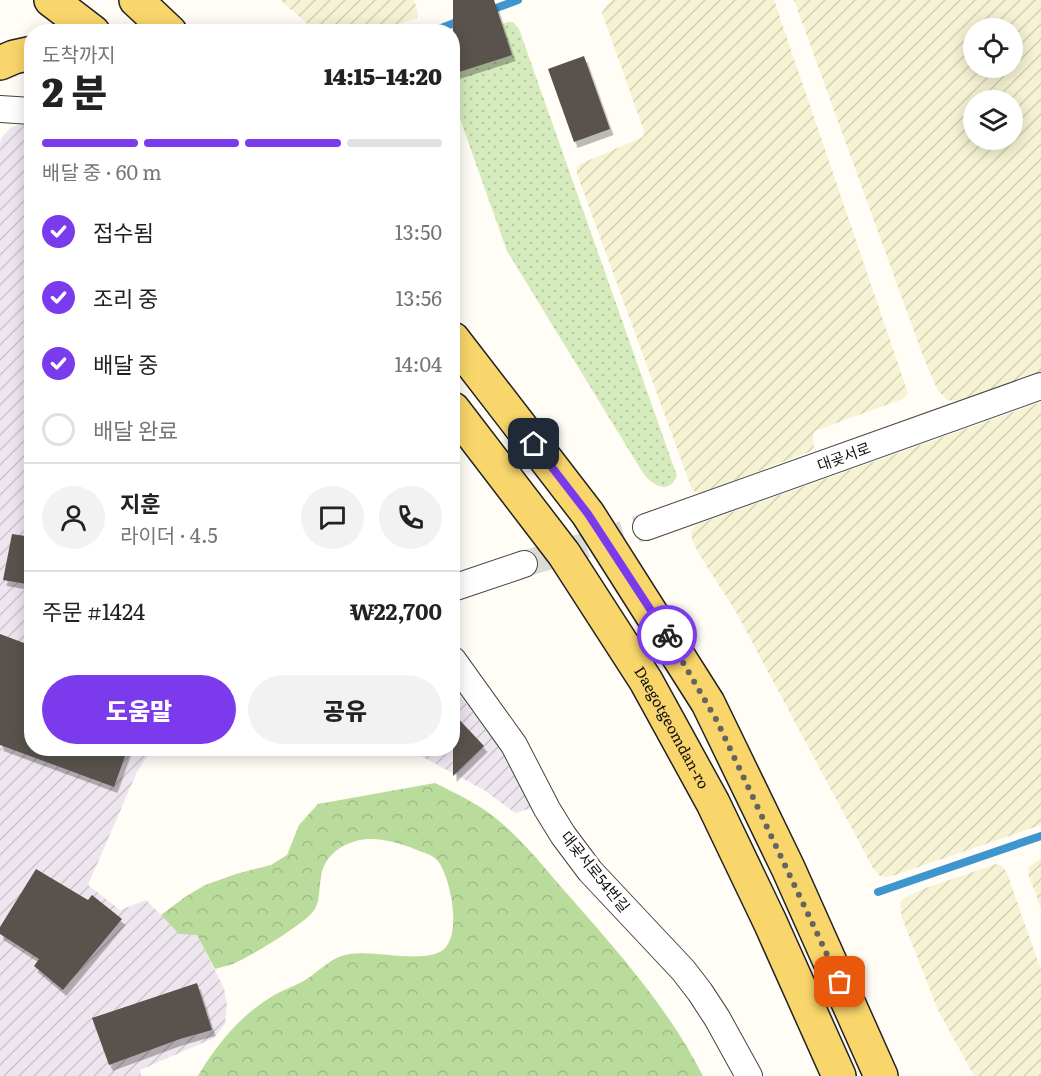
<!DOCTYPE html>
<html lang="ko">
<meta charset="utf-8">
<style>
:root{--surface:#fff;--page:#f2f2f2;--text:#222;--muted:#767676;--line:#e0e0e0;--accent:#7c3aed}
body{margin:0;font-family:Literata,"Noto Sans KR",serif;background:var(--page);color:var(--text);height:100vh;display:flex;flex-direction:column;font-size:22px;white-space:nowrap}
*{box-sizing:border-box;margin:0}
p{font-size:20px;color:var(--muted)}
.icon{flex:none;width:33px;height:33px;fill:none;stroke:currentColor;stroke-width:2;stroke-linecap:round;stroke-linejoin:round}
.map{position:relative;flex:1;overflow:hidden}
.sheet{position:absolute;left:24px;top:24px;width:436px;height:732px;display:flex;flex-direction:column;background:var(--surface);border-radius:24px;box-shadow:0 3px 15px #0003}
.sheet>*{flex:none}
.buttons{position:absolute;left:963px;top:18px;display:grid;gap:12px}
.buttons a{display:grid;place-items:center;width:60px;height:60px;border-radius:50%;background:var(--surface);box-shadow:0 3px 15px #0003;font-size:30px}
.pin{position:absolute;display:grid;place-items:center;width:51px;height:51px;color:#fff;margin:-26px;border-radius:12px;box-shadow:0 3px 9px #0006}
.courier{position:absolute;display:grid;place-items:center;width:60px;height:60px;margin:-30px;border:4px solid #7c3aed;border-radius:50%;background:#fff;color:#222;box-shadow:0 2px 8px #0007}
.summary em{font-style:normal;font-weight:800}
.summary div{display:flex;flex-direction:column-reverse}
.summary{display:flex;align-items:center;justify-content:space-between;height:102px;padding:0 18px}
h1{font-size:39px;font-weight:800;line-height:45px}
.bar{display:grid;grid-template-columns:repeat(4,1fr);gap:9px 6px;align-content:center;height:72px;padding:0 18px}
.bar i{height:8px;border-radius:4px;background:var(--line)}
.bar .active{background:var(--accent)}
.bar p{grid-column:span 4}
.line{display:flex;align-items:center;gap:15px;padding:0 18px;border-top:2px solid var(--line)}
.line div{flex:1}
.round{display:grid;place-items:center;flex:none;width:63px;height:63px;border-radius:32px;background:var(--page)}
ol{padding:0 18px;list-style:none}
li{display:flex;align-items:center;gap:18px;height:66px}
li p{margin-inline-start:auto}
li .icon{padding:6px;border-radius:50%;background:var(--accent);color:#fff;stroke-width:4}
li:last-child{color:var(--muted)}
li i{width:33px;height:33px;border:3px solid var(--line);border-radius:50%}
.button{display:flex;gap:12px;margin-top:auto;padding:12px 18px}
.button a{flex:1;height:69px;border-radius:36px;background:var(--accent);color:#fff;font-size:24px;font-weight:800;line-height:69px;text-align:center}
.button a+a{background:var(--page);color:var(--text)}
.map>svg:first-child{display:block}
.industrial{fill:url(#industrial-furrows)}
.farmland{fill:url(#farmland-furrows);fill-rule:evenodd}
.forest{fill:url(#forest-crowns)}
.garden{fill:url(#garden-dots)}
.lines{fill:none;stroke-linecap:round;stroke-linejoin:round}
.stream{stroke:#3f96cf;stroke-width:8}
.building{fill:#5a524d;filter:url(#shadow)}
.minor-tunnel{stroke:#dbdad3;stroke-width:26;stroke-dasharray:26 13;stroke-linecap:butt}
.minor-casing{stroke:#444;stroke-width:28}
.major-casing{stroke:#222;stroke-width:36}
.minor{stroke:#fff;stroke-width:26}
.major{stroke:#f9d66b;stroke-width:33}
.done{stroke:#646461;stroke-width:6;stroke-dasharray:0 10.8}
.route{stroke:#7c3aed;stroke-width:8}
.labels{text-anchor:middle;stroke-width:6;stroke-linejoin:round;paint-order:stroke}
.street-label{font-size:15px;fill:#111;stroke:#fff}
</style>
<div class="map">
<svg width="1041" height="1076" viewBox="0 0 1041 1076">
<defs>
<pattern id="industrial-furrows" width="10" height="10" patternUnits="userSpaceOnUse" patternTransform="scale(1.5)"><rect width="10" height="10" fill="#eee6ef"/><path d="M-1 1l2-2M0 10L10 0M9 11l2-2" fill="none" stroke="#cbc4cc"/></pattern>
<pattern id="farmland-furrows" width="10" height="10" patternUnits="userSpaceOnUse" patternTransform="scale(1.5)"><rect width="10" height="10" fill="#f6f3d4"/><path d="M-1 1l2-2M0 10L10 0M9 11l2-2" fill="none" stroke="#d2cfb5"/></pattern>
<pattern id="forest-crowns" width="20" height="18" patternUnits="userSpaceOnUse" patternTransform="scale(1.5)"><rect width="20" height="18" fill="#b9dc9c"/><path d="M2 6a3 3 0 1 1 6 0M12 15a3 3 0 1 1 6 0" fill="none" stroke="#9ebc85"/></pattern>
<pattern id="garden-dots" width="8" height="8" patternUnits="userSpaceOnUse" patternTransform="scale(1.5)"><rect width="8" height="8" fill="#d5ebbd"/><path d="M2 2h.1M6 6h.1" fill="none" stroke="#b6c8a1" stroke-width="1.8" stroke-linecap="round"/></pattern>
<filter id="shadow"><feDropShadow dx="3.5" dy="6" stdDeviation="0" flood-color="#0004"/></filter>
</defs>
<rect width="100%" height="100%" fill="#fffdf5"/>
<g class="industrial">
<path d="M 24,123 L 31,123 L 32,748 L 152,749 L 137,772 L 88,885 L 120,910 L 146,900 L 179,933 L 197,935 L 224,988 L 227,1006 L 225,1024 L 214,1038 L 140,1070 L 141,1076 L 0,1076 L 0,144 L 1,139 L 10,128 Z"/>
<path d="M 453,686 L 488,733 L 507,754 L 532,808 L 515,813 L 484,790 L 419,755 L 401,749 L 453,748 Z"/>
</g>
<g class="farmland">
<path d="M 280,0 L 414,0 L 418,13 L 417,18 L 377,31 L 316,31 Z"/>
<path d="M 613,0 L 774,0 L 908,393 L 905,398 L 815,431 L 813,434 L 814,447 L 809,452 L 701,493 L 695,492 L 691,487 L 577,174 L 577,168 L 580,164 L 643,137 L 644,131 L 602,13 L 606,5 Z"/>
<path d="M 794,0 L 1041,0 L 1041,372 L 957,401 L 947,400 L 937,389 L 923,356 ZM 974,28 L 1012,28 L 1012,68 L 974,68 ZM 974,100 L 1012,100 L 1012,140 L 974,140 Z"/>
<path d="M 1041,402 L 1041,825 L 895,875 L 887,877 L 880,876 L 874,870 L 736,612 L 699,554 L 692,540 L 691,533 L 694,526 L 701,523 Z"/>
<path d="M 1041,858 L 1041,908 L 1028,874 L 1029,867 Z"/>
<path d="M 996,864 L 1002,866 L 1007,873 L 1041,970 L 1041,1076 L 974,1076 L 937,1008 L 902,918 L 900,903 L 904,898 L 923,889 Z"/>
</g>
<path class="forest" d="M 435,783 C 457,794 479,804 498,820 C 525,842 547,871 570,897 C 619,953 669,1009 703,1076 L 198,1076 C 216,1045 240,1016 271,997 C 282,990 296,986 307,979 C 322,969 331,957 350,954 C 374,950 424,964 443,950 C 462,935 451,882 440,864 C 437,858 429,854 422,852 C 403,844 377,835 356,841 C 338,846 323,858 321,878 C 319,887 320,900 315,909 C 307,923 249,957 233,964 C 227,966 221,967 215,969 L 197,935 L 179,934 L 161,915 L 185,897 L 205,885 L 236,874 L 271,865 L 287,855 L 299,825 L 318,804 Z"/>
<path class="garden" d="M 508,22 L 513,22 L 519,29 L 677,476 C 668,495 653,486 643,473 L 507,251 L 453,99 L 453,40 Z"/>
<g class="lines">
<g class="stream">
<path d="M 488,11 L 518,0"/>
<path d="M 431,32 L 462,20"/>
<path d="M 878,892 L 1041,836"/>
</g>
</g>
<g class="building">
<path d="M 453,0 L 494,0 L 512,55 L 453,74 Z"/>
<path d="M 584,56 L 610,129 L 574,142 L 548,69 Z"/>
<path d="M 12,534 L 32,537 L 32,585 L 3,580 Z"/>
<path d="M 0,634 L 32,646 L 32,748 L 128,748 L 114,787 L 0,745 Z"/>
<path d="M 453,713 L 484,746 L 453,776 Z"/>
<path d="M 36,869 L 88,900 L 92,895 L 122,919 L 63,990 L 34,966 L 39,959 L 0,934 L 0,927 Z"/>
<path d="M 197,983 L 212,1030 L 180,1039 L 109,1065 L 92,1018 Z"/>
</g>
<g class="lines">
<path class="minor-tunnel" d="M 524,564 L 646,527"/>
<defs>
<g id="minor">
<path d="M 0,109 L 32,111"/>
<path d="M 646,527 L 1041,386"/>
<path d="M 453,588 L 524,564"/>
<path d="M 453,660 L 514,745 L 547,809 L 563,835 L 590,871 L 683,970 L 700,992 L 717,1018 L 749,1076"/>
</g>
<g id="major">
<path d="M 51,0 L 93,32"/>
<path d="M 136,0 L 170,32"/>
<path d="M 0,63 L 14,57 L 32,53"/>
<path d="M 453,339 L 588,514 L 708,703 L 788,868 L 881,1076"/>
<path id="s1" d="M 453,409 L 564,554 L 646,681 L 713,803 L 770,922 L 839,1076"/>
</g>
</defs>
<use href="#minor" class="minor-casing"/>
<use href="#major" class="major-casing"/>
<use href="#minor" class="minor"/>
<use href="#major" class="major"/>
</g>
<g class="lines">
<path class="done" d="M 667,635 L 717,721 L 840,982"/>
<path class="route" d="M 534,444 L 588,514 L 667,635"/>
</g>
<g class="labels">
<g class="street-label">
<text transform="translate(844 457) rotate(-20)" y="5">대곶서로</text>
<text dy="5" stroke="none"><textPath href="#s1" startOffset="387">Daegotgeomdan-ro</textPath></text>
<text transform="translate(595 872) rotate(51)" y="5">대곶서로54번길</text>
</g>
</g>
</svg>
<div class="buttons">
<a><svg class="icon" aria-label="locate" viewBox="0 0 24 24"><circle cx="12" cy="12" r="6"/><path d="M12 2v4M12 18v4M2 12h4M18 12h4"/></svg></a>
<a><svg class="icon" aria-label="layers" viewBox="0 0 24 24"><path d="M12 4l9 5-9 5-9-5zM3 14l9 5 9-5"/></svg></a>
</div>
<div class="pin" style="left:840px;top:982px;background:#ea580c"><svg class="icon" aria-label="bag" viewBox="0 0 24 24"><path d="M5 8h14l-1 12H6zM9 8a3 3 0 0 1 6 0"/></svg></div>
<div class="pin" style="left:534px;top:444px;background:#1f2937"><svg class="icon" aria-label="home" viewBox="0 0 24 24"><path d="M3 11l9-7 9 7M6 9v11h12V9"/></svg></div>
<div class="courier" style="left:667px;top:635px"><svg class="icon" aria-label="bike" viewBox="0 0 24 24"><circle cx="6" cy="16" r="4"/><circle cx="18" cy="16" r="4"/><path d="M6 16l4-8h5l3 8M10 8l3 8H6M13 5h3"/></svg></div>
<section class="sheet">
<div class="summary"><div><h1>2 분</h1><p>도착까지</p></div><em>14:15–14:20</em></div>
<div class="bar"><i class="active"></i><i class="active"></i><i class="active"></i><i></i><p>배달 중 · 60 m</p></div>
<ol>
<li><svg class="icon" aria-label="check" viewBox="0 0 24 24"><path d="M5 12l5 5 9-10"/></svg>접수됨<p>13:50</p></li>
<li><svg class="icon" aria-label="check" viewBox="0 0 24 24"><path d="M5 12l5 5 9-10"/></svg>조리 중<p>13:56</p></li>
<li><svg class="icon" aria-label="check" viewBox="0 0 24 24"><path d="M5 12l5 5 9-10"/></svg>배달 중<p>14:04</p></li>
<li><i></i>배달 완료</li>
</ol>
<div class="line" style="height:108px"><a class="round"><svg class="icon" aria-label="person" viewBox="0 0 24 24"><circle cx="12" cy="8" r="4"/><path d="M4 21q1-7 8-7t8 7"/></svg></a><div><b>지훈</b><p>라이더 · 4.5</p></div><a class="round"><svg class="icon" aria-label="chat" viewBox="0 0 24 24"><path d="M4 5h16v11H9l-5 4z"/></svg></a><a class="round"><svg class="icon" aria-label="phone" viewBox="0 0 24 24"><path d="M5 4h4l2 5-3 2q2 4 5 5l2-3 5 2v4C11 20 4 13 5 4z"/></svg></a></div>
<div class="line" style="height:78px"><div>주문 #1424</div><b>₩22,700</b></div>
<div class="button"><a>도움말</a><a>공유</a></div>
</section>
</div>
